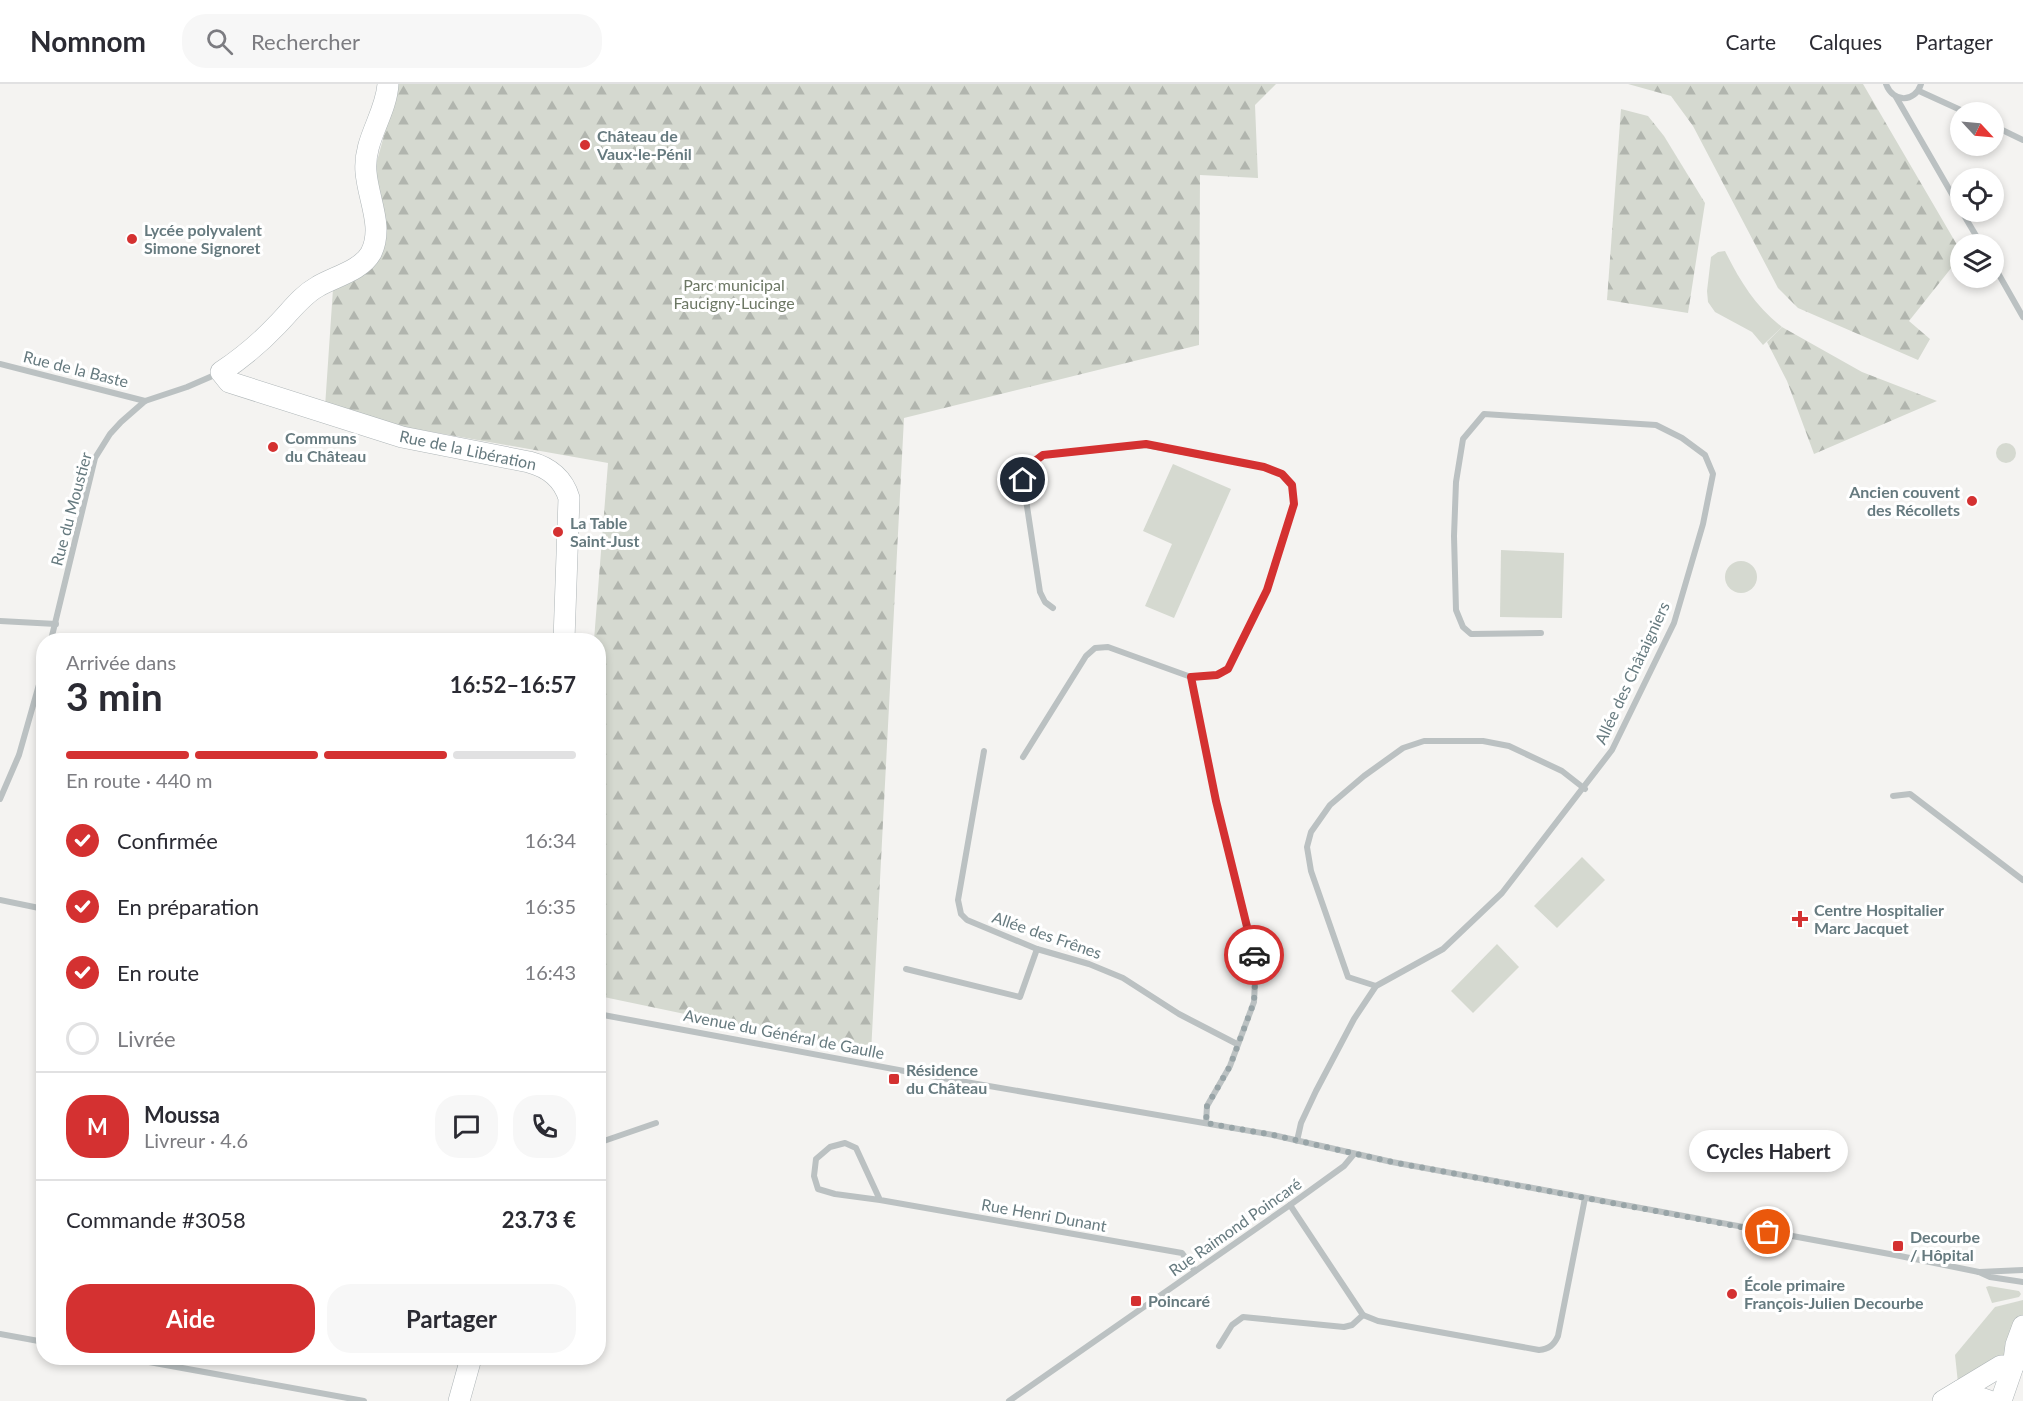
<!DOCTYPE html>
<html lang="fr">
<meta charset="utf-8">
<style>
:root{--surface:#fff;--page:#f7f7f7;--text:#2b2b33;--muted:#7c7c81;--line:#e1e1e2;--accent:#d43131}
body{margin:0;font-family:Lato,sans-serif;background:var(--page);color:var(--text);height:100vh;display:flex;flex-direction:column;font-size:22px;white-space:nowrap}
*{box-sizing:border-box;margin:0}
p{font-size:20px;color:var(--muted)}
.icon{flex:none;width:33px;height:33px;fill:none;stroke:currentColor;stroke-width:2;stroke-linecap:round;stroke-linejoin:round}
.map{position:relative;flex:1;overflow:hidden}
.details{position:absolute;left:36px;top:549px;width:570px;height:732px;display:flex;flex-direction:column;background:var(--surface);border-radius:24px;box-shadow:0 3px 9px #0003}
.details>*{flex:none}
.needle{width:39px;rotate:116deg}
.controls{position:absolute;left:1950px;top:18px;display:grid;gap:12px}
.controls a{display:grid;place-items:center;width:54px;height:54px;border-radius:50%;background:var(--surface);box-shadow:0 3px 9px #0003;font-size:30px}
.pin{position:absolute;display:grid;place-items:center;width:51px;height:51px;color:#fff;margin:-26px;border:3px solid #fff;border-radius:50%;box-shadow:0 2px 6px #0007}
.courier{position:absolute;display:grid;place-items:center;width:60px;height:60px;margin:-30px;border:4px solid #d43131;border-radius:50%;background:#fff;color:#222;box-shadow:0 2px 8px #0007}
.bubble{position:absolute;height:42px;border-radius:21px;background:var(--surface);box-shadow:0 3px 9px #0003;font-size:20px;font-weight:700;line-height:42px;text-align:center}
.headline em{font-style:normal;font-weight:700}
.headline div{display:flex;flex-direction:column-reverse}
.headline{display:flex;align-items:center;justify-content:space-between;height:102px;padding:0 30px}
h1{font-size:39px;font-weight:700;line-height:45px}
.bar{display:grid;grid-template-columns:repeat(4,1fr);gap:9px 6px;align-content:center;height:72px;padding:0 30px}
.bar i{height:8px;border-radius:4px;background:var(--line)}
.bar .current{background:var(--accent)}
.bar p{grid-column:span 4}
.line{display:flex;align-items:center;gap:15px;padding:0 30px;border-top:2px solid var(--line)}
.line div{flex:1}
.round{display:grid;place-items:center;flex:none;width:63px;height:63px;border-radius:24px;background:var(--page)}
ol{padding:0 30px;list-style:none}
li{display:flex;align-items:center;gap:18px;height:66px}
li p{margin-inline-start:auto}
li .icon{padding:6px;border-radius:50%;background:var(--accent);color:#fff;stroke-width:4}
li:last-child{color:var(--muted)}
li i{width:33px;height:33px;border:3px solid var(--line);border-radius:50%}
.primary-button{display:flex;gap:12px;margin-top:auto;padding:12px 30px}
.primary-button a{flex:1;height:69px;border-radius:24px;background:var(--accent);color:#fff;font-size:24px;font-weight:700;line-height:69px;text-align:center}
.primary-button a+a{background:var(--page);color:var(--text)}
header{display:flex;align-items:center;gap:36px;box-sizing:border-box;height:84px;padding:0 30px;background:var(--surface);border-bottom:2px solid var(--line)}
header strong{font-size:28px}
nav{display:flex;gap:33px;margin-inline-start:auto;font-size:21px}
.search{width:420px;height:54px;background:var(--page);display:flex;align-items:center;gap:15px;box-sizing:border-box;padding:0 21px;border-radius:24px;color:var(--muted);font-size:22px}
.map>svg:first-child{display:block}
.grass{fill:#d5d9d0}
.forest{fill:url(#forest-firs)}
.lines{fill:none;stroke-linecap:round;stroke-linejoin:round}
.secondary-casing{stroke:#aeb5b7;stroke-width:22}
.street{stroke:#bbc1c2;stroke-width:6}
.secondary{stroke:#fff;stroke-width:21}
.done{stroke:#98a4a7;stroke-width:6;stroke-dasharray:0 10.8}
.route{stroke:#d43131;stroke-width:8}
.poi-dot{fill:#d43131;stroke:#fff;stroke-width:2}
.labels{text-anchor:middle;stroke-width:6;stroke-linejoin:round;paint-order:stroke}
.poi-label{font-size:16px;font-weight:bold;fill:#667a7f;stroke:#fff;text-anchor:start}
.park-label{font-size:16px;fill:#6c7764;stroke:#fff}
.street-label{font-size:16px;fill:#667a7f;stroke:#fff}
</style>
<header>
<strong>Nomnom</strong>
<div class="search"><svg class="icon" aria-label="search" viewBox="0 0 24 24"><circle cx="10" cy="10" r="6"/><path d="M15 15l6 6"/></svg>Rechercher</div>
<nav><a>Carte</a><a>Calques</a><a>Partager</a></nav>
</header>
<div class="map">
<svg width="2023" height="1317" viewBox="0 0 2023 1317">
<defs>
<pattern id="forest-firs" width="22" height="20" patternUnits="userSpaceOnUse" patternTransform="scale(1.5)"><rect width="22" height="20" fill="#d5d9d0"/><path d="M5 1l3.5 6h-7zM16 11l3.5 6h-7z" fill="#b1b5ae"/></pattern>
</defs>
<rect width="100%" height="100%" fill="#f4f3f1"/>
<g class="grass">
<path d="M 1725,167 C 1740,197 1755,222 1782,243 L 1763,261 L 1752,248 L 1715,228 L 1708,218 L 1707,207 L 1711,173 L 1718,168 Z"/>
<circle cx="2006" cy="369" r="10"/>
<path d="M 1173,380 L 1231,405 L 1174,534 L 1145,522 L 1172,460 L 1143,447 Z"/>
<path d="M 1501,466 L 1564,469 L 1562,534 L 1500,533 Z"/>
<circle cx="1741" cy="493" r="16"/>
<path d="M 1582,773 L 1605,796 L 1557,844 L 1534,822 Z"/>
<path d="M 1497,860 L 1519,883 L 1473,929 L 1451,907 Z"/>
<path d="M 1989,1202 L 2019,1207 L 2021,1210 L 2019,1213 L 1992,1219 L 1986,1203 Z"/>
<path d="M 2023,1216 L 2023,1233 L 2005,1272 L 1958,1299 L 1955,1271 L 1995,1223 Z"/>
</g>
<g class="forest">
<path d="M 398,0 L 1276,0 L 1255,21 L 1258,94 L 1200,91 L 1199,261 L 904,334 L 871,969 L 599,912 L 598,556 L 594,556 L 608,379 L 365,336 L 325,323 L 333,205 L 375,174 L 374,88 Z"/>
<path d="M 1628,0 L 1863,0 L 1960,166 L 1960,173 L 1909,237 L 1930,255 L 1918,276 L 1798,224 L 1778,204 L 1693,42 L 1671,12 Z"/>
<path d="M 1621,25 L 1648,32 L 1664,52 L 1705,119 L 1688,229 L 1607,216 Z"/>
<path d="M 1782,243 L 1862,288 L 1937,317 L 1814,370 L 1787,297 L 1767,258 Z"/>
</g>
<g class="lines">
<defs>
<g id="secondary">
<path d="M 388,0 C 386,31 363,56 366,88 C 368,115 384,143 371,169 C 361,187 333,193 317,203 C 301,212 290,228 277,241 C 260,259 242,274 221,288 L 229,298 L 402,353 L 529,378 C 548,383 563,394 569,414 L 564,556"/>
<path d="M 2014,1276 L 2016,1261 L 2023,1242"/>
<path d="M 1960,1307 L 1989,1317"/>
<path d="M 459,1317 L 471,1274"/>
<path d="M 1943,1317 L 2001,1282 L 2013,1282"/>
<path d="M 2001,1317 L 2013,1282 L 2023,1262"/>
</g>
</defs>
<use href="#secondary" class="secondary-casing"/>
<g class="street">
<path d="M 1886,0 C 1893,19 1915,19 1921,0"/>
<path d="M 1919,7 L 1965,28"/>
<path d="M 1896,13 L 1960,124"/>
<path d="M 1994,42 L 2023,56"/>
<path d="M 1962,128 L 1981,160"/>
<path d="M 1994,182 L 2023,233"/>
<path d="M 0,280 L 145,317"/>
<path d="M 1053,524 L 1045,518 L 1040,508 L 1023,396 L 1031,380 L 1043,371 L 1146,361 L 1264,383 L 1282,390 L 1292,401 L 1294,420 L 1267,506 L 1228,585 L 1217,591 L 1191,593"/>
<path d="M 0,537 L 56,540"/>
<path d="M 51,556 L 95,374 L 110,350 L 121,338 L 145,317 L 187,303 L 217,290"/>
<path d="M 984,667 L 958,816 L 961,830 L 967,836 L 1037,865 L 1089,880 L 1123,894 L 1179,930 L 1237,960"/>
<path d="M 1023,673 L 1086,572 L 1095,564 L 1108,563 L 1191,593 L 1216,717 L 1256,877 L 1254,918 L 1230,982 L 1207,1022 L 1206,1039"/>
<path d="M 1893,712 L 1910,710 L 2023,796"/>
<path d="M 0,715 L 19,671 L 44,583"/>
<path d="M 0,816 L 44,825"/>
<path d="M 906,885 L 1020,913 L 1037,865"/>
<path d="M 1376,902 L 1348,893 L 1311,787 L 1307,763 L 1311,748 L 1330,721 L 1364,692 L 1403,664 L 1424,657 L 1483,657 L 1509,662 L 1562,687 L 1585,705"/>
<path d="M 598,930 L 931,992 L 1273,1051 L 1392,1078 L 1895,1171 L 1979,1188 L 1990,1193 L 2023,1198"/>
<path d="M 1297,1057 L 1301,1039 L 1316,1007 L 1354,935 L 1376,902 L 1443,865 L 1502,809 L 1612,666 L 1674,539 L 1703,440 L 1713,390 L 1705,371 L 1682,354 L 1656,341 L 1484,330 L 1463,355 L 1456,398 L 1454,452 L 1456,526 L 1463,543 L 1471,550 L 1541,549"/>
<path d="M 598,1059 L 656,1039"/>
<path d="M 880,1116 L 835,1110 L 818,1105 L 814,1092 L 816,1075 L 830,1063 L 845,1059 L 856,1064 L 880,1116 L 1182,1169 L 1195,1187"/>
<path d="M 1290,1121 L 1363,1231"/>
<path d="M 1979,1188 L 2023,1186"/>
<path d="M 1363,1231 L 1378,1237 L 1539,1266 C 1549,1265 1554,1261 1558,1252 L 1585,1114"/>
<path d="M 0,1250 L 44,1258"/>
<path d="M 1219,1262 L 1232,1241 L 1243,1233 L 1344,1243 L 1352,1241 L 1363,1231"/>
<path d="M 127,1274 L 364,1317"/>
<path d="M 1009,1317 L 1290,1121 L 1344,1082 L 1354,1070"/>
</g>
<use href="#secondary" class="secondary"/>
</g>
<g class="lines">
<path class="done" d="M 1254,871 L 1256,877 L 1254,918 L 1230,982 L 1207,1022 L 1206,1039 L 1273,1051 L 1392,1078 L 1768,1148"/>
<path class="route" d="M 1023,396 L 1031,380 L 1043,371 L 1146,360 L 1264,383 L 1282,390 L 1292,401 L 1294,420 L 1267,506 L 1228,585 L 1217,591 L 1191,593 L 1216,717 L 1254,871"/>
</g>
<g class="poi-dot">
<circle cx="585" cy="61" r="6"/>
<circle cx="132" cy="155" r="6"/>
<circle cx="273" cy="363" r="6"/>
<circle cx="1972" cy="417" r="6"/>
<circle cx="558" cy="448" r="6"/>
<path d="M1797 826h6v6h6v6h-6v6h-6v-6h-6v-6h6z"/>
<rect x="888" y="989" width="12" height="12" rx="3"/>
<rect x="1892" y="1156" width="12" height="12" rx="3"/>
<circle cx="1732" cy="1210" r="6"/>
<rect x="1130" y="1211" width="12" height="12" rx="3"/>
</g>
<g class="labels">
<g class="poi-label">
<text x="597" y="58">Château de<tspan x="597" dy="18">Vaux-le-Pénil</tspan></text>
<text x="144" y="152">Lycée polyvalent<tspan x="144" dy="18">Simone Signoret</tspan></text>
<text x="285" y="360">Communs<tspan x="285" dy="18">du Château</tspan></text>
<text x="1960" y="414" text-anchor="end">Ancien couvent<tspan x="1960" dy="18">des Récollets</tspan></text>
<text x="570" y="445">La Table<tspan x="570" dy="18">Saint-Just</tspan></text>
<text x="1814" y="832">Centre Hospitalier<tspan x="1814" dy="18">Marc Jacquet</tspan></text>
<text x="906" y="992">Résidence<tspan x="906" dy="18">du Château</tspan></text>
<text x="1910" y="1159">Decourbe<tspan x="1910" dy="18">/ Hôpital</tspan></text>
<text x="1744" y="1207">École primaire<tspan x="1744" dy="18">François-Julien Decourbe</tspan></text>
<text x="1148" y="1223">Poincaré</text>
</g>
<g class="park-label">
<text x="734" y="207">Parc municipal<tspan x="734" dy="18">Faucigny-Lucinge</tspan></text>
</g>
<g class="street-label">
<text transform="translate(76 285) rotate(14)" y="6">Rue de la Baste</text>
<text transform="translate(468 366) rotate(12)" y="6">Rue de la Libération</text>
<text transform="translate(71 425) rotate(-75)" y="6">Rue du Moustier</text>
<text transform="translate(1632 589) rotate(-65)" y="6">Allée des Châtaigniers</text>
<text transform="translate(1047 851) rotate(19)" y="6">Allée des Frênes</text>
<text transform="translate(784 950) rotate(11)" y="6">Avenue du Général de Gaulle</text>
<text transform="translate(1044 1131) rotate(10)" y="6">Rue Henri Dunant</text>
<text transform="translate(1235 1143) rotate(-35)" y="6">Rue Raimond Poincaré</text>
</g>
</g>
</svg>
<div class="controls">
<a><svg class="needle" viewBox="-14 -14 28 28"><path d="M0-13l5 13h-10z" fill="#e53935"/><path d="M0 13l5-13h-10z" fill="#7c7c81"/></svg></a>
<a><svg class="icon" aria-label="locate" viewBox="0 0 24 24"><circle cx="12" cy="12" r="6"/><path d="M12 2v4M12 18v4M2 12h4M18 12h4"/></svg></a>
<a><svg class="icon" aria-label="layers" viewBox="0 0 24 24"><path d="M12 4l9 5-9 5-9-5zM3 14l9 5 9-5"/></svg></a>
</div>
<div class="pin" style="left:1768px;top:1148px;background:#ea580c"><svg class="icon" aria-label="bag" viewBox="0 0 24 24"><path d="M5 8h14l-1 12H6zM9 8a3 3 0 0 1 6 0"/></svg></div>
<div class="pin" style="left:1023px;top:396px;background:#1f2937"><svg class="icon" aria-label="home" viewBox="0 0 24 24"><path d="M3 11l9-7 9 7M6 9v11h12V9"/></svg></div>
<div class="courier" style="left:1254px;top:871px"><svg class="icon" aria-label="car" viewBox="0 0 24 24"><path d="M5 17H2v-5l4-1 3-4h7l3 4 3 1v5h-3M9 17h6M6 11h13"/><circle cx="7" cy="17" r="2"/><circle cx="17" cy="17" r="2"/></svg></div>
<div class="bubble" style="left:1689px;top:1046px;width:159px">Cycles Habert</div>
<section class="details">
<div class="headline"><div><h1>3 min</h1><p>Arrivée dans</p></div><em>16:52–16:57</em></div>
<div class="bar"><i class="current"></i><i class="current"></i><i class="current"></i><i></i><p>En route · 440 m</p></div>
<ol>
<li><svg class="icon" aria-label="check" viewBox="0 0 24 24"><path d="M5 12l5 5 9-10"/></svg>Confirmée<p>16:34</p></li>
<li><svg class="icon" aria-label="check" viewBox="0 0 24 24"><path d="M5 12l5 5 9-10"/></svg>En préparation<p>16:35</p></li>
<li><svg class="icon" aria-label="check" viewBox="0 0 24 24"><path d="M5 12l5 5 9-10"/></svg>En route<p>16:43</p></li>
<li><i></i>Livrée</li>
</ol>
<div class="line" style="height:108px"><b class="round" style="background:var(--accent);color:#fff">M</b><div><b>Moussa</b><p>Livreur · 4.6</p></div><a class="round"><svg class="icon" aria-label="chat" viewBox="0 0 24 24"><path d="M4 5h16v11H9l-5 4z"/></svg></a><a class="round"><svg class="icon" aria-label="phone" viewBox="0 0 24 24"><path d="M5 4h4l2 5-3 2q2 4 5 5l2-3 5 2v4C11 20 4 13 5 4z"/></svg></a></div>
<div class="line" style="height:78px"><div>Commande #3058</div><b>23.73 €</b></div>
<div class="primary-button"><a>Aide</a><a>Partager</a></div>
</section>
</div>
